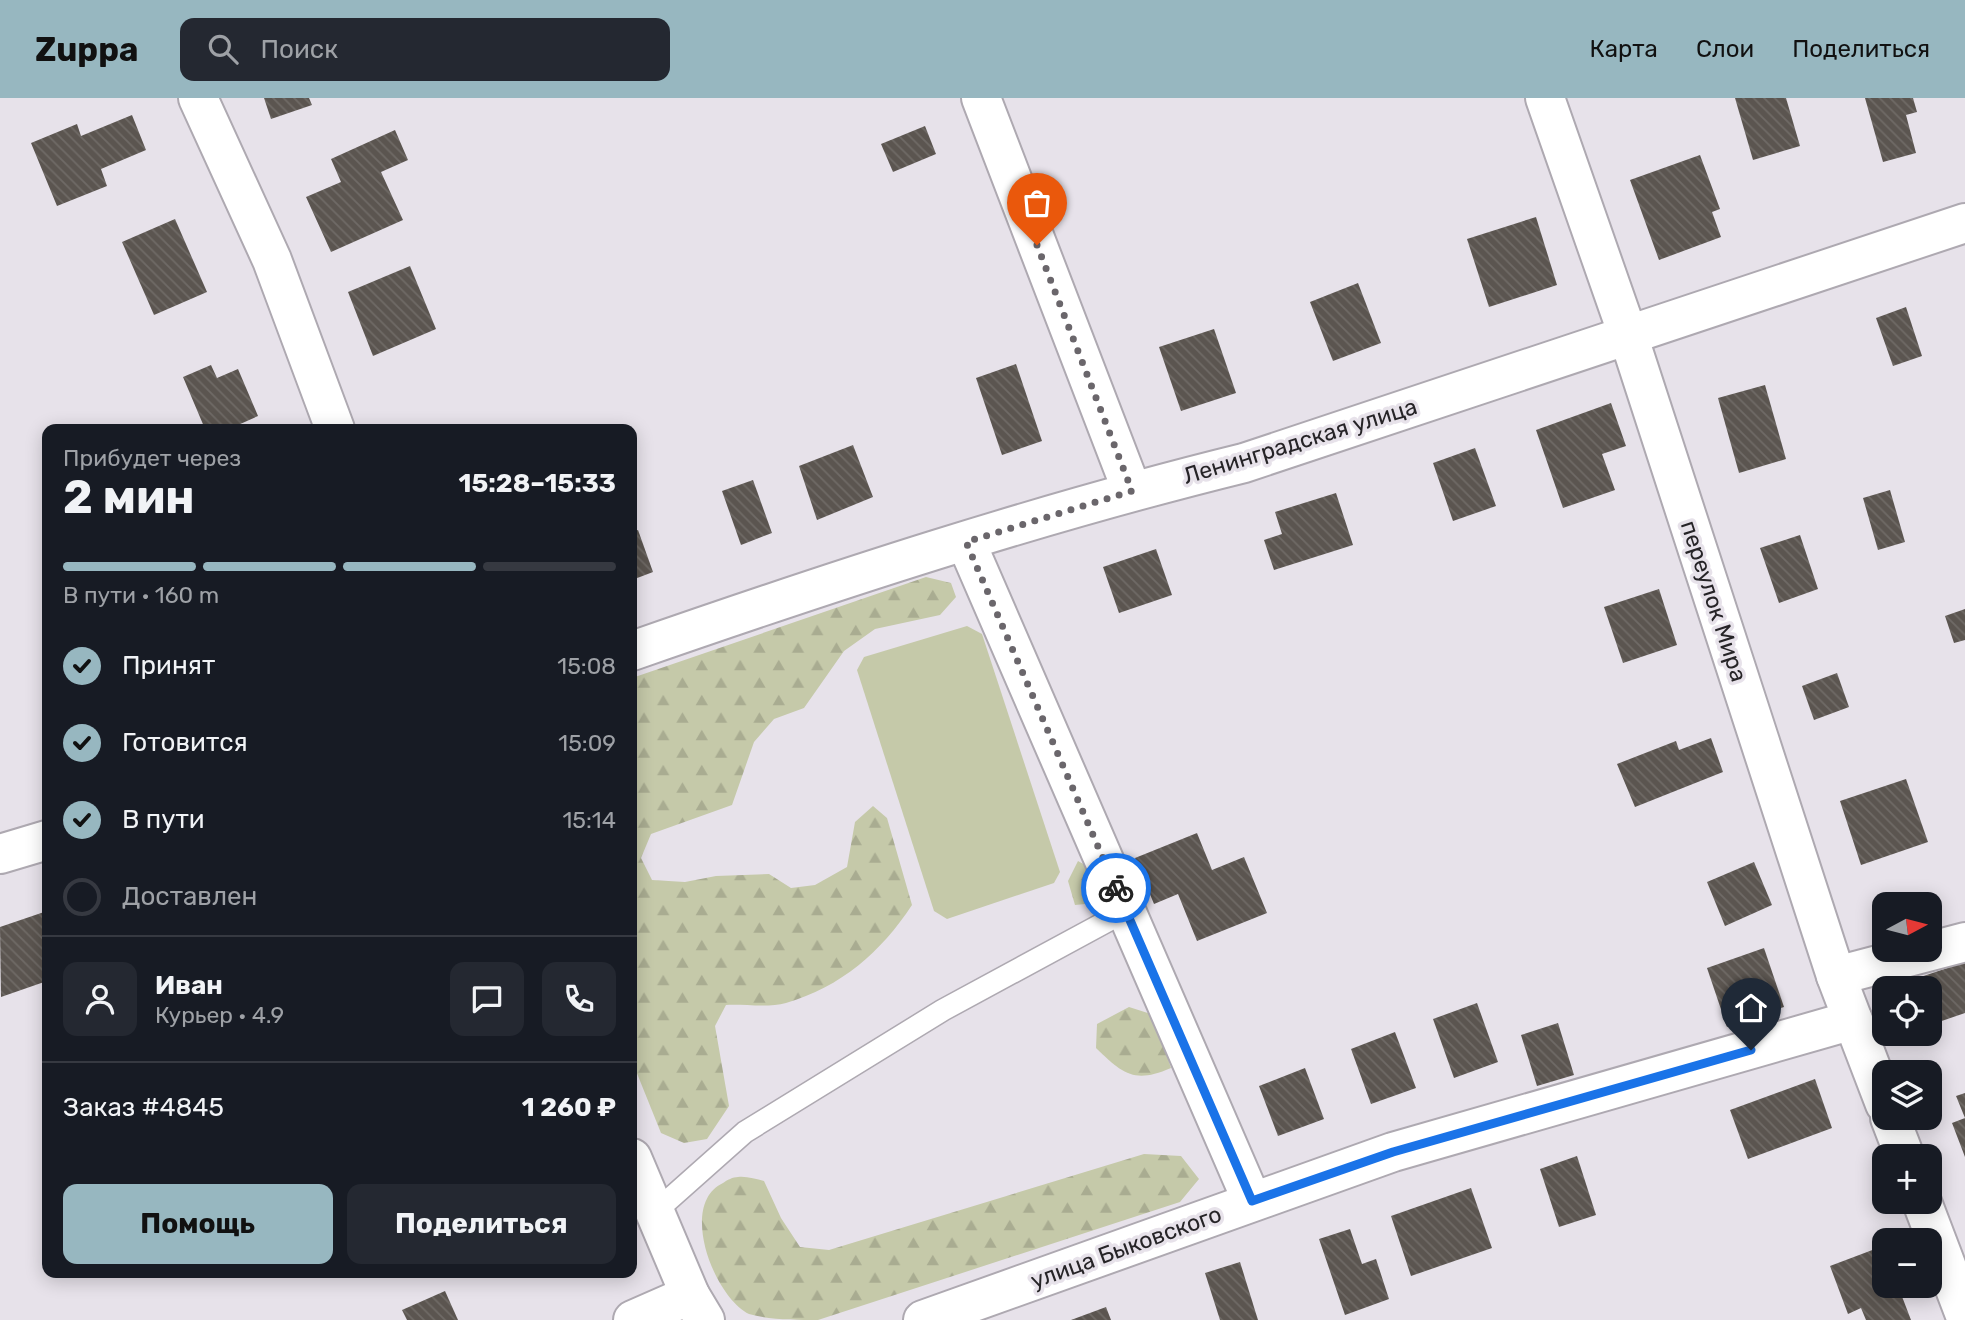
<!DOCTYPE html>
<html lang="ru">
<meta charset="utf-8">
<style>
:root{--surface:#171b24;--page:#242831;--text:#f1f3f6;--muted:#9ea1a6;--line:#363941;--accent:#97b7c0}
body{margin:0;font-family:Rubik,sans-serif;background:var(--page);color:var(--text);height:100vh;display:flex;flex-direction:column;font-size:26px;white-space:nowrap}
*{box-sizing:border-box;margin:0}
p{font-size:23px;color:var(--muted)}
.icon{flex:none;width:38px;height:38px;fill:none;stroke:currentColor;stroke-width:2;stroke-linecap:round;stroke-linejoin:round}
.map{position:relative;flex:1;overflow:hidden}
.panel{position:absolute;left:42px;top:326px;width:595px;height:854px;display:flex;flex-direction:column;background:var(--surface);border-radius:14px;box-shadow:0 4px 18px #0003}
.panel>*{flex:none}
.needle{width:46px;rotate:83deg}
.fabs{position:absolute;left:1872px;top:794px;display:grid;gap:14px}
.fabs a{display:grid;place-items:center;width:70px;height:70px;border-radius:14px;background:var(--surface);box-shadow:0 4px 18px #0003;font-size:35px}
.pin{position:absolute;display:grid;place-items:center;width:60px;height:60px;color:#fff;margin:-72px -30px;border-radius:50% 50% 50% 0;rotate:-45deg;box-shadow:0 0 7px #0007}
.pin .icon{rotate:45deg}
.courier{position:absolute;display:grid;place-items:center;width:70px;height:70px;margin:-35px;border:5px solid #1a73e8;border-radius:50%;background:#fff;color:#222;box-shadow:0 2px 9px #0007}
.headline em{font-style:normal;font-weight:700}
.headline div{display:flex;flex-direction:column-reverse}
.headline{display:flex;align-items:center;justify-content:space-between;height:119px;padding:0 21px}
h1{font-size:46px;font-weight:700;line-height:52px}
.bar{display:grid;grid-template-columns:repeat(4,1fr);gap:10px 7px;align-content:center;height:84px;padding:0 21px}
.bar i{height:9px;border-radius:5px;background:var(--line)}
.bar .selected{background:var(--accent)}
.bar p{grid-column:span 4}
.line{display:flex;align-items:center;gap:18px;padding:0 21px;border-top:2px solid var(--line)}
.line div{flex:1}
.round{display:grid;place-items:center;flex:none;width:74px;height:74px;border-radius:14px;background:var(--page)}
ol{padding:0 21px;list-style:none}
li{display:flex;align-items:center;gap:21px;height:77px}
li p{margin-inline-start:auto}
li .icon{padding:7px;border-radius:50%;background:var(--accent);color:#111;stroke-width:4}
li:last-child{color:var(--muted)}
li i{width:38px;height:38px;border:4px solid var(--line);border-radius:50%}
.action{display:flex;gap:14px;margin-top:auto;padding:14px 21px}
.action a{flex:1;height:80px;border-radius:14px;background:var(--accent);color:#111;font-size:28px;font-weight:700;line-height:80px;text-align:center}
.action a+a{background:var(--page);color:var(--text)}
header{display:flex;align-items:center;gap:42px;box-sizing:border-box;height:98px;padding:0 35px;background:var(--accent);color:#111}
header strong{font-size:33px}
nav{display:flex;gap:38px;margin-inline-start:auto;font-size:24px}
.search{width:490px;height:63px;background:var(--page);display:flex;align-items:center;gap:18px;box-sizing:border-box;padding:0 24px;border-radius:14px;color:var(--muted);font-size:26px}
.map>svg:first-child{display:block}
.forest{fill:url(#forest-firs)}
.park{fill:#c5c9a9}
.building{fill:url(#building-back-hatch)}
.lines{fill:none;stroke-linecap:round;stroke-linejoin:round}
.service-casing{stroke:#aea9b1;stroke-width:24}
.minor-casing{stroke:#aea9b1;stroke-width:42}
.service{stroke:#fff;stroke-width:21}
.minor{stroke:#fff;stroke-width:38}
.done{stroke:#6a666b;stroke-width:7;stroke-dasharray:0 12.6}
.route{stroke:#1a73e8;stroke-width:9}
.labels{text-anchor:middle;stroke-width:7;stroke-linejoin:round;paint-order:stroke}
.street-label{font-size:23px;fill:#262427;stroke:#e7e2ea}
</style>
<header>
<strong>Zuppa</strong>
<div class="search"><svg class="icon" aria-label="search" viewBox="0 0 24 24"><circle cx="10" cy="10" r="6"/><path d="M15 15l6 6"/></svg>Поиск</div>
<nav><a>Карта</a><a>Слои</a><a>Поделиться</a></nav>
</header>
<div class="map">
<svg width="1965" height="1222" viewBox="0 0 1965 1222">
<defs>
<pattern id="forest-firs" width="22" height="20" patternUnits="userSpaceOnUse" patternTransform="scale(1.75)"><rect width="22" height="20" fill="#c5c9a9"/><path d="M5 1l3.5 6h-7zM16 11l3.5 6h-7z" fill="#a9ac91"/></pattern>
<pattern id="building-back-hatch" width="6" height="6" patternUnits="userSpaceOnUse" patternTransform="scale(1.75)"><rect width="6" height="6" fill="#5b5550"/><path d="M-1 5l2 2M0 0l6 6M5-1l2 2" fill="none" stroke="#6f6a66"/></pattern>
</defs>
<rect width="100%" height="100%" fill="#e7e2ea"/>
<g class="forest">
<path d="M 926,479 L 951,485 L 956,499 L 940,517 L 875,531 L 844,553 L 804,610 L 774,621 L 754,644 L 732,707 L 651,736 L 641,760 L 652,782 L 685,784 L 716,778 L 769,776 L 791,790 L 815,787 L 847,769 L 855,724 L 873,708 L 887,720 L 912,807 C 881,854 841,889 786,905 C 769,910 744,906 726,907 L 715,928 L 729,1008 L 707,1041 L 684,1045 L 661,1035 L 632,963 L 632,580 Z"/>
<path d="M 1078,763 L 1094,772 L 1106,804 L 1075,807 L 1068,783 Z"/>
<path d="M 1129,909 L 1154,917 L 1171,970 C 1134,986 1123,976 1096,950 L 1097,926 Z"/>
<path d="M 1144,1056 L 1181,1058 L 1199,1081 L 1180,1104 L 818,1222 C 796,1222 769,1222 749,1216 C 714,1199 678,1106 723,1085 C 727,1082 733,1079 738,1079 C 746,1078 756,1081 764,1083 L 781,1120 L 800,1149 L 829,1152 Z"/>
</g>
<path class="park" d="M 967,528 L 982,536 L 1060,774 L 1054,785 L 947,821 L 934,813 L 857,572 L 864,559 Z"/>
<g class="building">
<path d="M 264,0 L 309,0 L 312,7 L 271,21 Z"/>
<path d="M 1735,0 L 1786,0 L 1800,48 L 1753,62 Z"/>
<path d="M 1865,0 L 1913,0 L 1917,14 L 1906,17 L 1916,55 L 1883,64 Z"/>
<path d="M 132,17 L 146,52 L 101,71 L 107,88 L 57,108 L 31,45 L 77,26 L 81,38 Z"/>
<path d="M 925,28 L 936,56 L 893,74 L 881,46 Z"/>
<path d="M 395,32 L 408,62 L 381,74 L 403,122 L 331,154 L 306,99 L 341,84 L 331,61 Z"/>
<path d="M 1700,57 L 1720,111 L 1712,114 L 1721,139 L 1659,162 L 1630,82 Z"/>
<path d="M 1536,119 L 1557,187 L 1489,209 L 1467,141 Z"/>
<path d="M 175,121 L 207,194 L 154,217 L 122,144 Z"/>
<path d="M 410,168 L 436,231 L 373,258 L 348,194 Z"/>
<path d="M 1358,185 L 1381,245 L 1333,263 L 1310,204 Z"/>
<path d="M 1906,209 L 1922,258 L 1893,268 L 1876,220 Z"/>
<path d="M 1214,231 L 1236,295 L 1181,313 L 1159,249 Z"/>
<path d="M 1016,266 L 1042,343 L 1002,357 L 976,280 Z"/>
<path d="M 211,267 L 217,280 L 238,271 L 258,318 L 229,331 L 205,331 L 183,279 Z"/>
<path d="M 1765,287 L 1786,361 L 1739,375 L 1718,300 Z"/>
<path d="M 1611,305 L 1626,348 L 1602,356 L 1615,392 L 1563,410 L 1536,332 Z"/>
<path d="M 853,347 L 873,399 L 817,422 L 799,368 Z"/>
<path d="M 1475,350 L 1496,408 L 1453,423 L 1433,365 Z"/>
<path d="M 753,382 L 772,435 L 741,447 L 722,393 Z"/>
<path d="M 1890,392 L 1905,444 L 1878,452 L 1863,400 Z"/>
<path d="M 1336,395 L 1353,447 L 1274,472 L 1264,442 L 1282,436 L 1275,414 Z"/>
<path d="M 638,432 L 653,474 L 632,482 L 632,434 Z"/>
<path d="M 1800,437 L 1818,491 L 1779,505 L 1760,450 Z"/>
<path d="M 1156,451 L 1172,497 L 1119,515 L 1103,469 Z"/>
<path d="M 1659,491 L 1677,547 L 1623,565 L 1604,509 Z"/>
<path d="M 1965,511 L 1965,542 L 1954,545 L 1945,518 Z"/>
<path d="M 1837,575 L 1849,609 L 1814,622 L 1802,588 Z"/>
<path d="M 1711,640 L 1723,674 L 1635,709 L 1617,666 L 1676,643 L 1679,652 Z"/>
<path d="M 1906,681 L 1928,744 L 1861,767 L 1840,703 Z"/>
<path d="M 1197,735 L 1212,772 L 1244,759 L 1267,815 L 1197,843 L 1178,796 L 1154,806 L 1135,760 Z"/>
<path d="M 1754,764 L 1772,807 L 1725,828 L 1707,784 Z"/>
<path d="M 47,813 L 47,883 L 1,899 L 0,829 Z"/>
<path d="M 1764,850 L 1784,909 L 1727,929 L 1707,870 Z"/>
<path d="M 1965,864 L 1965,915 L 1930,927 L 1930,891 L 1905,891 L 1903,885 Z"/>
<path d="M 1477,905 L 1498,964 L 1454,980 L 1433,921 Z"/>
<path d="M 1558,925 L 1574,977 L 1537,988 L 1521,937 Z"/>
<path d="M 1395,934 L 1416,990 L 1371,1006 L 1351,951 Z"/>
<path d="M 1305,970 L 1324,1021 L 1278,1038 L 1259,988 Z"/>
<path d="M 1815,981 L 1832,1030 L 1748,1061 L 1730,1012 Z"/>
<path d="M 1965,995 L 1965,1059 L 1952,1025 L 1965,1020 L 1956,998 Z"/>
<path d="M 1577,1058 L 1596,1117 L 1559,1129 L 1540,1071 Z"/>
<path d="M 1471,1090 L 1492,1150 L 1411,1178 L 1391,1118 Z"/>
<path d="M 1350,1131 L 1362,1166 L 1376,1161 L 1389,1201 L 1345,1217 L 1319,1141 Z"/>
<path d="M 1883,1148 L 1885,1188 L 1898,1188 L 1911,1222 L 1866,1222 L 1861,1210 L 1848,1216 L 1830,1168 Z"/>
<path d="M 1240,1164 L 1258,1222 L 1220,1222 L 1205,1175 Z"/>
<path d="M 445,1193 L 458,1222 L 407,1222 L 402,1212 Z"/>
<path d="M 1106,1209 L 1111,1222 L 1071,1222 Z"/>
</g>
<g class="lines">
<defs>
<path id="service" d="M 655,1114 L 745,1034 L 943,912 L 1126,813"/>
<g id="minor">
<path d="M 198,0 L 272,162 L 335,331"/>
<path d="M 981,0 L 1132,393"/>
<path d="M 1545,0 L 1628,237 L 1836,878 L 1885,1006"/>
<path d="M 966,444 L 1252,1103"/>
<path d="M 632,553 C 833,483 1037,416 1244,365 L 1965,125"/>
<path d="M 0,756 L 47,742"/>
<path d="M 1836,878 L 1965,844"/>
<path d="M 1890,1020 L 1905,1059"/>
<path d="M 632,1060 L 690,1197 L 705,1222"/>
<path d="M 1922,1104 L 1965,1217"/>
<path d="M 633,1222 L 690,1197"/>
<path d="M 923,1222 L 1393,1054 L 1853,922"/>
</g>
</defs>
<use href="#service" class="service-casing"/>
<use href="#minor" class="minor-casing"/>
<use href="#service" class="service"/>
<use href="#minor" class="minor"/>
</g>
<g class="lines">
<path class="done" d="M 1037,147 L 1132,393 L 966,444 L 1116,790"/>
<path class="route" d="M 1116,790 L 1252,1103 L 1393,1054 L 1751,952"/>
</g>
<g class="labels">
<g class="street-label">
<text transform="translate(1300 343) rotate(-17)" y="8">Ленинградская улица</text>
<text transform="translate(1714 503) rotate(72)" y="8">переулок Мира</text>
<text transform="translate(1126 1149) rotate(-20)" y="8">улица Быковского</text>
</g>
</g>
</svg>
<div class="fabs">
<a><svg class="needle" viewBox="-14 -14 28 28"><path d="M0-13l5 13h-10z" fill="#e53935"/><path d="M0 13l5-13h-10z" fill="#9ea1a6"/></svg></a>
<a><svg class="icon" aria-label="locate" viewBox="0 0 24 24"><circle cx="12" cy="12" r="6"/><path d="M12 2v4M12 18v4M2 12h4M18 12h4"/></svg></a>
<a><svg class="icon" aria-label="layers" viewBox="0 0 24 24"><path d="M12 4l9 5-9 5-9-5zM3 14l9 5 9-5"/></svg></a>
<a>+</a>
<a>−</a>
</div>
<div class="pin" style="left:1037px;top:147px;background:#ea580c"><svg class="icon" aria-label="bag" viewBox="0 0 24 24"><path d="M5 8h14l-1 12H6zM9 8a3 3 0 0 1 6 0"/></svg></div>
<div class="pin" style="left:1751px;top:952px;background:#1f2937"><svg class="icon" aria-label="home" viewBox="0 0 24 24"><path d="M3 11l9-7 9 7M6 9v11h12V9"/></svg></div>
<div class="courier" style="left:1116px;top:790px"><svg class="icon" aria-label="bike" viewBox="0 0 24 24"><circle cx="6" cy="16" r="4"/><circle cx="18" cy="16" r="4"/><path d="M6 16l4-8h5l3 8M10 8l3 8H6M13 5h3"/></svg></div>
<section class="panel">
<div class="headline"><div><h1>2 мин</h1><p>Прибудет через</p></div><em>15:28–15:33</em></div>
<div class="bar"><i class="selected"></i><i class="selected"></i><i class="selected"></i><i></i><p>В пути · 160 m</p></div>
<ol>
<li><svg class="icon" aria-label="check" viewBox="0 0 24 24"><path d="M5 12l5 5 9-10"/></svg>Принят<p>15:08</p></li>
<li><svg class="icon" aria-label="check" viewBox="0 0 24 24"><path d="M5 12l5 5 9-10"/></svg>Готовится<p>15:09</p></li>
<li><svg class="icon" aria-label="check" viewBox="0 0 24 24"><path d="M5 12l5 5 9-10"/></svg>В пути<p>15:14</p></li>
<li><i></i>Доставлен</li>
</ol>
<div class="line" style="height:126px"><a class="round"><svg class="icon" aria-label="person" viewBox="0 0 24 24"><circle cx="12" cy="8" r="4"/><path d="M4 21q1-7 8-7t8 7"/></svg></a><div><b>Иван</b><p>Курьер · 4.9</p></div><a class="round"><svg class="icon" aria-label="chat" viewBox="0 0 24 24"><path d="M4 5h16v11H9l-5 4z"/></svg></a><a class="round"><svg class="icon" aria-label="phone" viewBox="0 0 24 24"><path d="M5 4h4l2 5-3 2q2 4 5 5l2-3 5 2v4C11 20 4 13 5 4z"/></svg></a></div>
<div class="line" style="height:91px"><div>Заказ #4845</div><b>1 260 ₽</b></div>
<div class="action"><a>Помощь</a><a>Поделиться</a></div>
</section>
</div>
